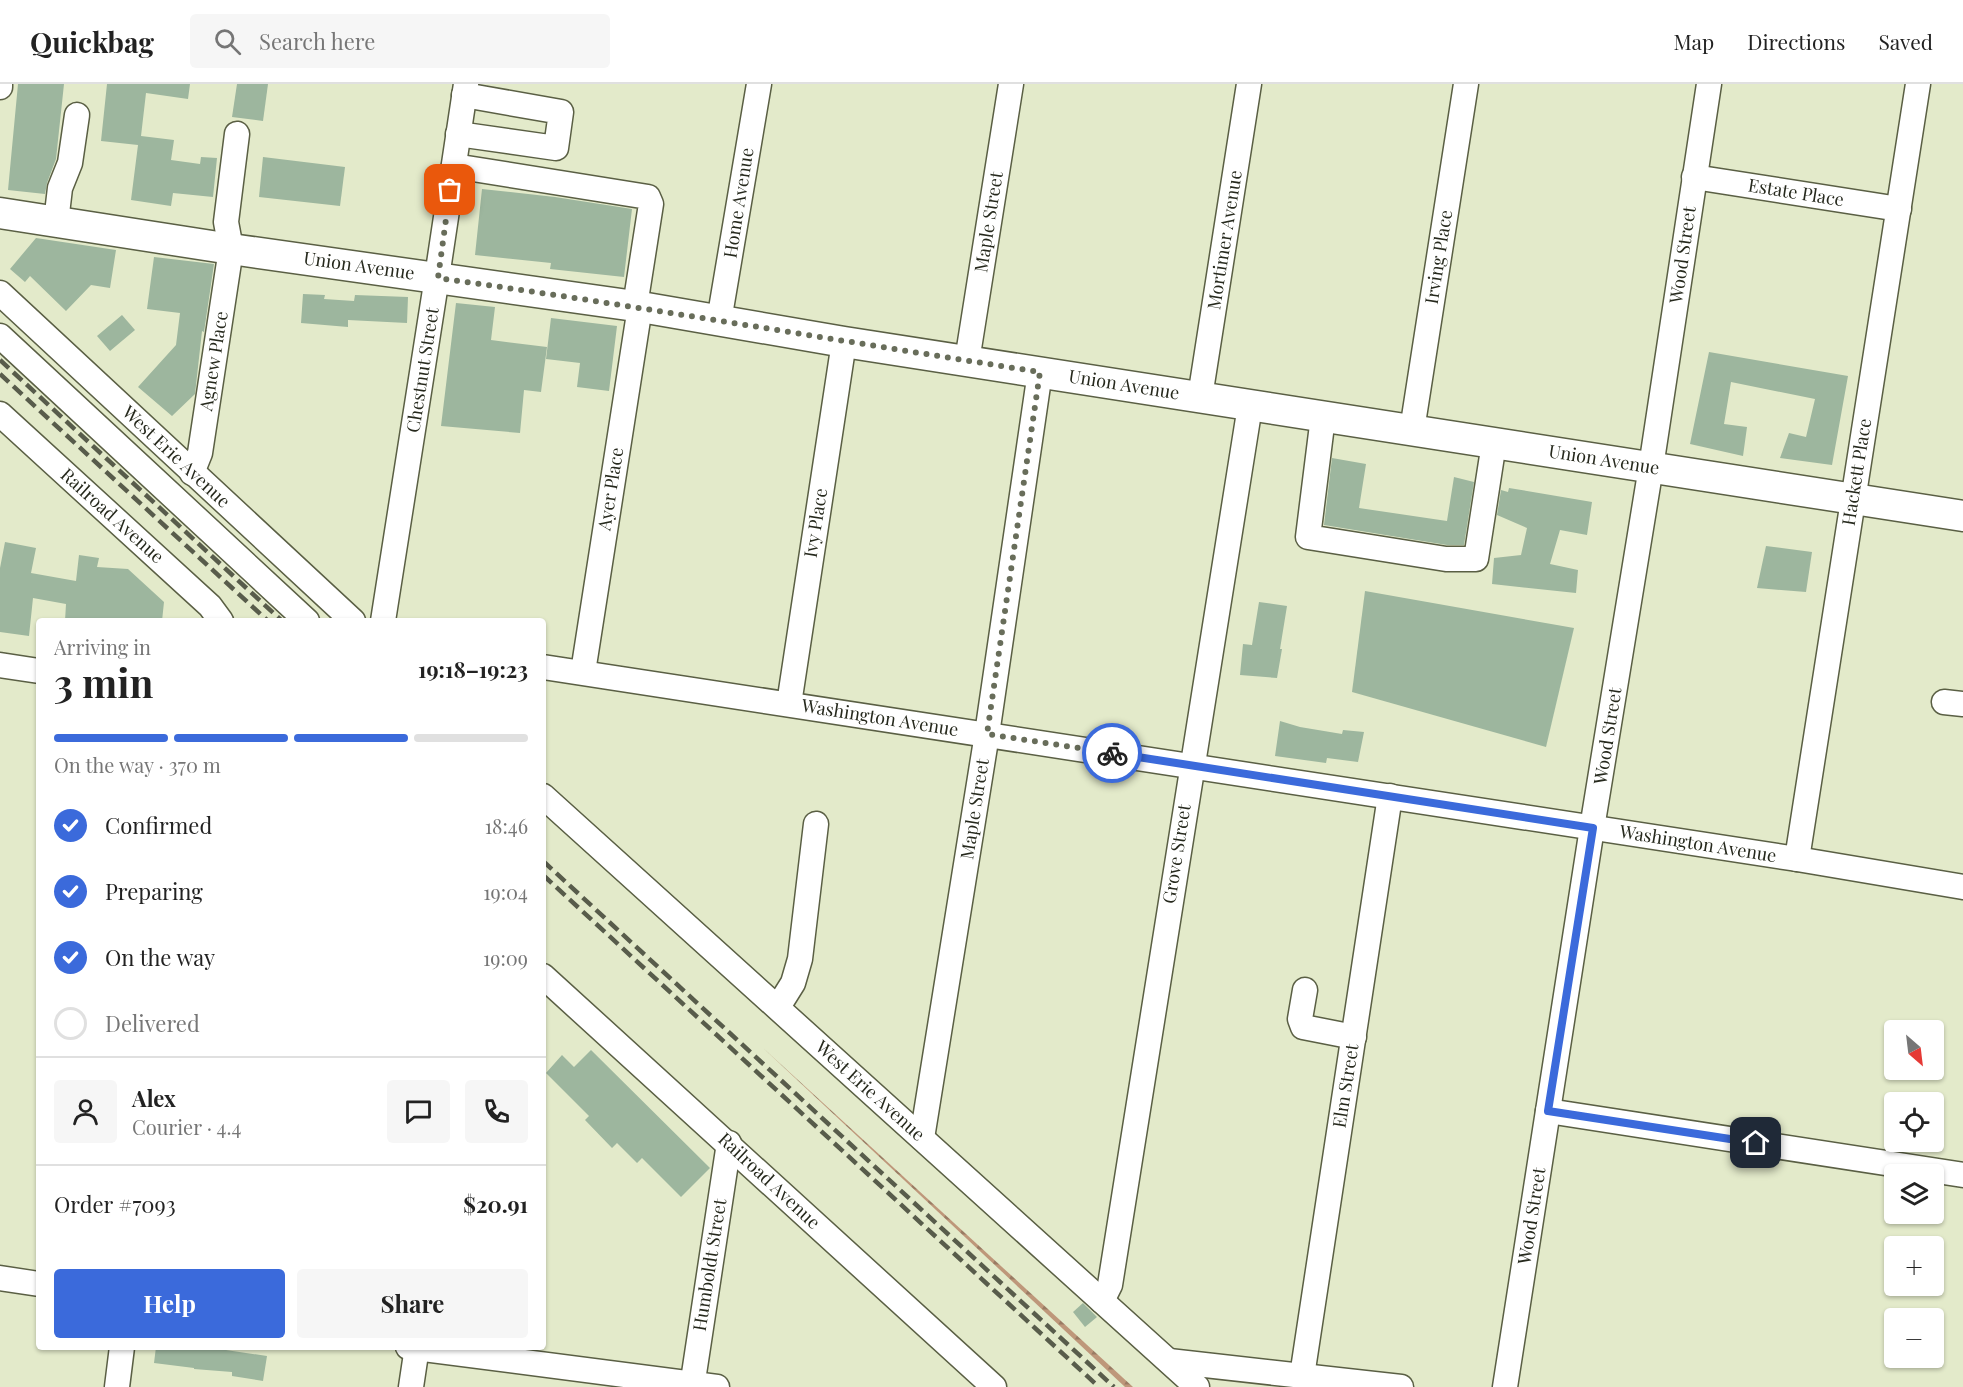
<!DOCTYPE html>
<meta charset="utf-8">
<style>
:root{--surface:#fff;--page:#f6f6f6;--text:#222;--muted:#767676;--line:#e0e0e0;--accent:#3b6adb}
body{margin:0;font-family:"Playfair Display",serif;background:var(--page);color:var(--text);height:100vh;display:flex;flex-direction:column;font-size:22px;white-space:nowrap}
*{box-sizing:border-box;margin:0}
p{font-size:20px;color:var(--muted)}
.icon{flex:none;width:33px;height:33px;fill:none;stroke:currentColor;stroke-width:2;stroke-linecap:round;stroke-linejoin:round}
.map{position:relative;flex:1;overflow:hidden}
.side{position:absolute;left:36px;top:534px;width:510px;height:732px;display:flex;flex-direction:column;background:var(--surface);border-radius:6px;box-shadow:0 2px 4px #0004}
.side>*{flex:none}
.needle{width:39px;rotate:152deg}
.fabs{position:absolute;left:1884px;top:936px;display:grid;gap:12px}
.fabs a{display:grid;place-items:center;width:60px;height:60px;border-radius:6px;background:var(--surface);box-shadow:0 2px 4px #0004;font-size:30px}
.pin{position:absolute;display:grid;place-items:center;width:51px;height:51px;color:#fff;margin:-26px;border-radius:12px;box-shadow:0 3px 9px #0006}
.courier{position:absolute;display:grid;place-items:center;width:60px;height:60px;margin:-30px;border:4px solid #3b6adb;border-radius:50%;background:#fff;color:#222;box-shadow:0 2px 8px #0007}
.summary em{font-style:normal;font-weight:700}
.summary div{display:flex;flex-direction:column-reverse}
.summary{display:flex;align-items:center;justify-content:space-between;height:102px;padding:0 18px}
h1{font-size:39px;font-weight:700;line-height:45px}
.bar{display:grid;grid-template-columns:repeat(4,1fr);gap:9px 6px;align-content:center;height:72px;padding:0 18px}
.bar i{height:8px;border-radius:4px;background:var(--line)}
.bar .active{background:var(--accent)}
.bar p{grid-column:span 4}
.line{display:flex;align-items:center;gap:15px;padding:0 18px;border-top:2px solid var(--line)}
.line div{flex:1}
.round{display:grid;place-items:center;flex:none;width:63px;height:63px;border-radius:6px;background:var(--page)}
ol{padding:0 18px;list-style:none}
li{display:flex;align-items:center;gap:18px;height:66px}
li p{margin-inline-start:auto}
li .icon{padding:6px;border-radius:50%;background:var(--accent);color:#fff;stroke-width:4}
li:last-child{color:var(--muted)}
li i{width:33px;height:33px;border:3px solid var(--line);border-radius:50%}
.action{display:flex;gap:12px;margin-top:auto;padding:12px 18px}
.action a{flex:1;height:69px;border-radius:6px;background:var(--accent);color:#fff;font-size:24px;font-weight:700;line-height:69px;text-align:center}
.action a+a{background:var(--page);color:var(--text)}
header{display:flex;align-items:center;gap:36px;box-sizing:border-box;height:84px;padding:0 30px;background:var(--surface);border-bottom:2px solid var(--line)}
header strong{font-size:28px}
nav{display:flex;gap:33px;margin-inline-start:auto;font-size:21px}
.search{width:420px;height:54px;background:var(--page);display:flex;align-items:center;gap:15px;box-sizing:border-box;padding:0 21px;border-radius:6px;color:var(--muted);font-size:22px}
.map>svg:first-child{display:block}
.forest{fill:url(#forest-firs)}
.building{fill:#9db69e}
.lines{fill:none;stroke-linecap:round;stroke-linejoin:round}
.minor-casing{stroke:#5a5f44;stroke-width:27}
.major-casing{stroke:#5a5f44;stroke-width:33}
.minor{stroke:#fff;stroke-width:24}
.major{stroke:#fff;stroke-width:30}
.rail{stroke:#585c4b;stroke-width:4.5;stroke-dasharray:12 6;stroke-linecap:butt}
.done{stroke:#686d5a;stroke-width:6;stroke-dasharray:0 10.8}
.route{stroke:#3b6adb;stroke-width:8}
.labels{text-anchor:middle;stroke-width:4.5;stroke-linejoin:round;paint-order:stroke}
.street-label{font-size:18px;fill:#26291d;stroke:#fff}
</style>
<header>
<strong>Quickbag</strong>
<div class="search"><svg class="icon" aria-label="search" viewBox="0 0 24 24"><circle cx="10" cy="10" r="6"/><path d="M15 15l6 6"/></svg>Search here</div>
<nav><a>Map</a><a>Directions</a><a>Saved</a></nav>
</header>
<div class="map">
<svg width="1963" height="1303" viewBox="0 0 1963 1303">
<defs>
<pattern id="forest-firs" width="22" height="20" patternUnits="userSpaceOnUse" patternTransform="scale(1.5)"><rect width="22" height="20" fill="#be977a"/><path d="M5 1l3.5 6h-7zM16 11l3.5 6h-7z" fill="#9a7b63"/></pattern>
</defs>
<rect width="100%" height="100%" fill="#e3eaca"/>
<path class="forest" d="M 762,963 L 1133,1303 L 1125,1303 Z"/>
<g class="building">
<path d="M 18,0 L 64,0 L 56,75 L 47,99 L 45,110 L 8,106 Z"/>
<path d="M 107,0 L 190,0 L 188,15 L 146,9 L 141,52 L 174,56 L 171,76 L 200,80 L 201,73 L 217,74 L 213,113 L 173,109 L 171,122 L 131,116 L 138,61 L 101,57 Z"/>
<path d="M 237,0 L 268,0 L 263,37 L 232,33 Z"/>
<path d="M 263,73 L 345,83 L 340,122 L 259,113 Z"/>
<path d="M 482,105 L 555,113 L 632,125 L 624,193 L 550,185 L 551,179 L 475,171 Z"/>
<path d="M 36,154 L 116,166 L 110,204 L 91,201 L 66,227 L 30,192 L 25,198 L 10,185 Z"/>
<path d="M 154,173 L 214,180 L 204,248 L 202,247 L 195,310 L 172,332 L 138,303 L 176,261 L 180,229 L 147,225 Z"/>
<path d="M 303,210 L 325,211 L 324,215 L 354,217 L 355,211 L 408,213 L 407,239 L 348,236 L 348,243 L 301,239 Z"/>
<path d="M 456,219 L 495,223 L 491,256 L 547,263 L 541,308 L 524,306 L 520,349 L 441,342 Z"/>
<path d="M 122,231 L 135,246 L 110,267 L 97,252 Z"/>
<path d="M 551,234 L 617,242 L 609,307 L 577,303 L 580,279 L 546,275 Z"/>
<path d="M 1709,268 L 1848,292 L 1832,381 L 1780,374 L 1789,349 L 1806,353 L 1815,315 L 1731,298 L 1724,340 L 1747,343 L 1743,372 L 1690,360 Z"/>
<path d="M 1332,374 L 1366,380 L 1359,424 L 1447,437 L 1454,393 L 1474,398 L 1464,461 L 1447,461 L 1324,441 Z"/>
<path d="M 1509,404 L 1592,418 L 1587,451 L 1560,446 L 1550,480 L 1578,486 L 1576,509 L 1492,500 L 1494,474 L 1521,471 L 1527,444 L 1497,431 L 1501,406 L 1508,408 Z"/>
<path d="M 5,458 L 36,464 L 31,489 L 76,497 L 79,471 L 99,474 L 97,483 L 128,485 L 164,518 L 162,537 L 65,537 L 66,520 L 33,514 L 29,552 L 0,548 L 0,484 Z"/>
<path d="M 1766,462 L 1812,468 L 1806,508 L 1757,504 Z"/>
<path d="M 1365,507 L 1574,544 L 1546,663 L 1352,608 Z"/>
<path d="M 1259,518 L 1287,522 L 1280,565 L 1282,565 L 1277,594 L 1240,591 L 1243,560 L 1252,561 Z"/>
<path d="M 1280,637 L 1300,643 L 1342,650 L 1343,646 L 1364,648 L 1358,678 L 1327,674 L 1326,679 L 1275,672 Z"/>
<path d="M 591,966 L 710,1084 L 681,1113 L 642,1074 L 637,1079 L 617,1059 L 612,1064 L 585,1036 L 589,1032 L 546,989 L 562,971 L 574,983 Z"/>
<path d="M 1083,1219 L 1097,1233 L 1085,1243 L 1073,1228 Z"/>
<path d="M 156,1263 L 226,1266 L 267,1272 L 263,1297 L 232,1292 L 232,1288 L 194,1285 L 194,1284 L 154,1279 Z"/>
</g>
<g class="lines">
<defs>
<g id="minor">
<path d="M 0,3 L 0,0"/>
<path d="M 458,50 L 556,64 L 561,28 L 464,11"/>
<path d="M 454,82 L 648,113 L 651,120 L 635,222"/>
<path d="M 1694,93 L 1899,125"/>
<path d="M 56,138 L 60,104 L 70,79 L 77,31"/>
<path d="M 0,209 L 353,537"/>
<path d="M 719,237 L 759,0"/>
<path d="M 0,252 L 307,537"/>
<path d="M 967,277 L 1011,0"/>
<path d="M 1200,313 L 1249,0"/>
<path d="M 0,330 L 210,522 L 221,537"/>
<path d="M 1323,333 L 1308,453 L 1446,475 L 1476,475 L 1494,359"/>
<path d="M 1412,346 L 1466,0"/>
<path d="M 192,389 L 200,369 L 231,165 L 226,138 L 237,50"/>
<path d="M 383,537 L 437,193 L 466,0"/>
<path d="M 0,581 L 39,587"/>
<path d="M 543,583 L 1797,775 L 1963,803"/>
<path d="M 583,588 L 640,223"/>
<path d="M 1944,618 L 1963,620"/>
<path d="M 789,620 L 844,258"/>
<path d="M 543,712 L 1197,1303"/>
<path d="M 1797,775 L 1918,0"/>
<path d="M 543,892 L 994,1303"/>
<path d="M 1305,906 L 1300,935 L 1303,943 L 1354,953"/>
<path d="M 778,923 L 793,899 L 800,875 L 816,740"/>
<path d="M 1548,1027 L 1963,1091"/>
<path d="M 922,1054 L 987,650 L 1040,288"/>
<path d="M 0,1194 L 39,1200"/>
<path d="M 1102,1217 L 1110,1201 L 1250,322"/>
<path d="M 408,1263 L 717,1303"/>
<path d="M 1169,1277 L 1401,1303"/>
<path d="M 1302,1292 L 1390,712"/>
<path d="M 117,1303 L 122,1263"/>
<path d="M 411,1303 L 417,1263"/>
<path d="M 692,1303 L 729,1059"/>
<path d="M 1505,1303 L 1592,744 L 1651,383 L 1709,0"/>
</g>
<path id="major" d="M 0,129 L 231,165 L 635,222 L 844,258 L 1963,432"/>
</defs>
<use href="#minor" class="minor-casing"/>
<use href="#major" class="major-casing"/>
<use href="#minor" class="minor"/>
<use href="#major" class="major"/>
<g class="rail">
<path d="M 0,276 L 282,537"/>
<path d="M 0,290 L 268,537"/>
<path d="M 543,777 L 1114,1303"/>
<path d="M 543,791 L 1099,1303"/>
</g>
</g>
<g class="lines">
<path class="done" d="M 450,106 L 438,194 C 639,222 839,257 1040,288 L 987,650 L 1112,669"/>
<path class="route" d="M 1112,669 L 1593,744 L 1548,1027 L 1756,1059"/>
</g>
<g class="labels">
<g class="street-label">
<text transform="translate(1796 109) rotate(9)" y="6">Estate Place</text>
<text transform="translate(739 119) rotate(-81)" y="6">Home Avenue</text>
<text transform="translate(989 138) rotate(-81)" y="6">Maple Street</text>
<text transform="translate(1225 156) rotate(-81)" y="6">Mortimer Avenue</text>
<text transform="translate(1683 171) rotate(-82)" y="6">Wood Street</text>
<text transform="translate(1439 173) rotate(-81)" y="6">Irving Place</text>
<text transform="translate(359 182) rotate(8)" y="6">Union Avenue</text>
<text transform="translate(214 277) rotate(-81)" y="6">Agnew Place</text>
<text transform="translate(423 286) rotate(-81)" y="6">Chestnut Street</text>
<text transform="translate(1124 301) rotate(9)" y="6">Union Avenue</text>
<text transform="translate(176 373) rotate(43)" y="6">West Erie Avenue</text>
<text transform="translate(1604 376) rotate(9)" y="6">Union Avenue</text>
<text transform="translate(1857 388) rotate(-81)" y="6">Hackett Place</text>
<text transform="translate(611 405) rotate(-81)" y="6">Ayer Place</text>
<text transform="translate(112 432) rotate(42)" y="6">Railroad Avenue</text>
<text transform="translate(816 439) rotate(-81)" y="6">Ivy Place</text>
<text transform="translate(880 634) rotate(9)" y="6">Washington Avenue</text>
<text transform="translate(1608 652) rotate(-81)" y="6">Wood Street</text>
<text transform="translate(975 725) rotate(-81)" y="6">Maple Street</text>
<text transform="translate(1698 760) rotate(9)" y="6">Washington Avenue</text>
<text transform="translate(1177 770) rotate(-81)" y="6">Grove Street</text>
<text transform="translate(1346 1002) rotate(-81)" y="6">Elm Street</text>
<text transform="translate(870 1007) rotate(42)" y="6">West Erie Avenue</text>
<text transform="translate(769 1097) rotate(43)" y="6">Railroad Avenue</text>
<text transform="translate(1532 1132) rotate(-81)" y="6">Wood Street</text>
<text transform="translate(710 1181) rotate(-81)" y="6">Humboldt Street</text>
</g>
</g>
</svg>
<div class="fabs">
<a><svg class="needle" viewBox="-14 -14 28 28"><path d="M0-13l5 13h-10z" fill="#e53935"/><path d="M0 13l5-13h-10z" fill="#767676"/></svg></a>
<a><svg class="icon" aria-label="locate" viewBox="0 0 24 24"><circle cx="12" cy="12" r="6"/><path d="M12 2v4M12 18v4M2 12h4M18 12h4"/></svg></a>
<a><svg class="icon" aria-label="layers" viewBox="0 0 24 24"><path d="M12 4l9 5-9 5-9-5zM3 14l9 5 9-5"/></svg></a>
<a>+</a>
<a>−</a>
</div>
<div class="pin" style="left:450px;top:106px;background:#ea580c"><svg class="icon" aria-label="bag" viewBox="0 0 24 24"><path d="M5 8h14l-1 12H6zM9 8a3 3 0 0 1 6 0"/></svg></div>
<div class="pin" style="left:1756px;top:1059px;background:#1f2937"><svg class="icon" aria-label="home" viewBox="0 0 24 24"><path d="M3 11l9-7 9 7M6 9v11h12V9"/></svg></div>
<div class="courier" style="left:1112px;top:669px"><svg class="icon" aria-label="bike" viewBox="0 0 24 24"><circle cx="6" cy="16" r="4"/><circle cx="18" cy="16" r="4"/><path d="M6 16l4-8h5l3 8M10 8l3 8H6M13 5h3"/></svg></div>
<section class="side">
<div class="summary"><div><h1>3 min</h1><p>Arriving in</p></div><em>19:18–19:23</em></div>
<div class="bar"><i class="active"></i><i class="active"></i><i class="active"></i><i></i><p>On the way · 370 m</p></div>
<ol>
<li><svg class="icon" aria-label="check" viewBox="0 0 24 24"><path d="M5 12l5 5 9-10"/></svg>Confirmed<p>18:46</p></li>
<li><svg class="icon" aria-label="check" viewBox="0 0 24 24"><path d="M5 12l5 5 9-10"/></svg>Preparing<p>19:04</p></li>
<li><svg class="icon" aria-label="check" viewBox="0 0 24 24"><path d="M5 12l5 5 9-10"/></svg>On the way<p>19:09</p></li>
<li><i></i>Delivered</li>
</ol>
<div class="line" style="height:108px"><a class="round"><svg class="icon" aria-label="person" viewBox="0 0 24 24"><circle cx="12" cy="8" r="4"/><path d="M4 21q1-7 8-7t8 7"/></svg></a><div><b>Alex</b><p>Courier · 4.4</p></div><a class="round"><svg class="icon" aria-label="chat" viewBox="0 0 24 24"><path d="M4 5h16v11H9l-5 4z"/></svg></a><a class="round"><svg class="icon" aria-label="phone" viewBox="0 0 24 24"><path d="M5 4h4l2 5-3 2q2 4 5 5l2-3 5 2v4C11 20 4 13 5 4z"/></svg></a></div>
<div class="line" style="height:78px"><div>Order #7093</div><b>$20.91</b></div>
<div class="action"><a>Help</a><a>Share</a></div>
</section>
</div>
